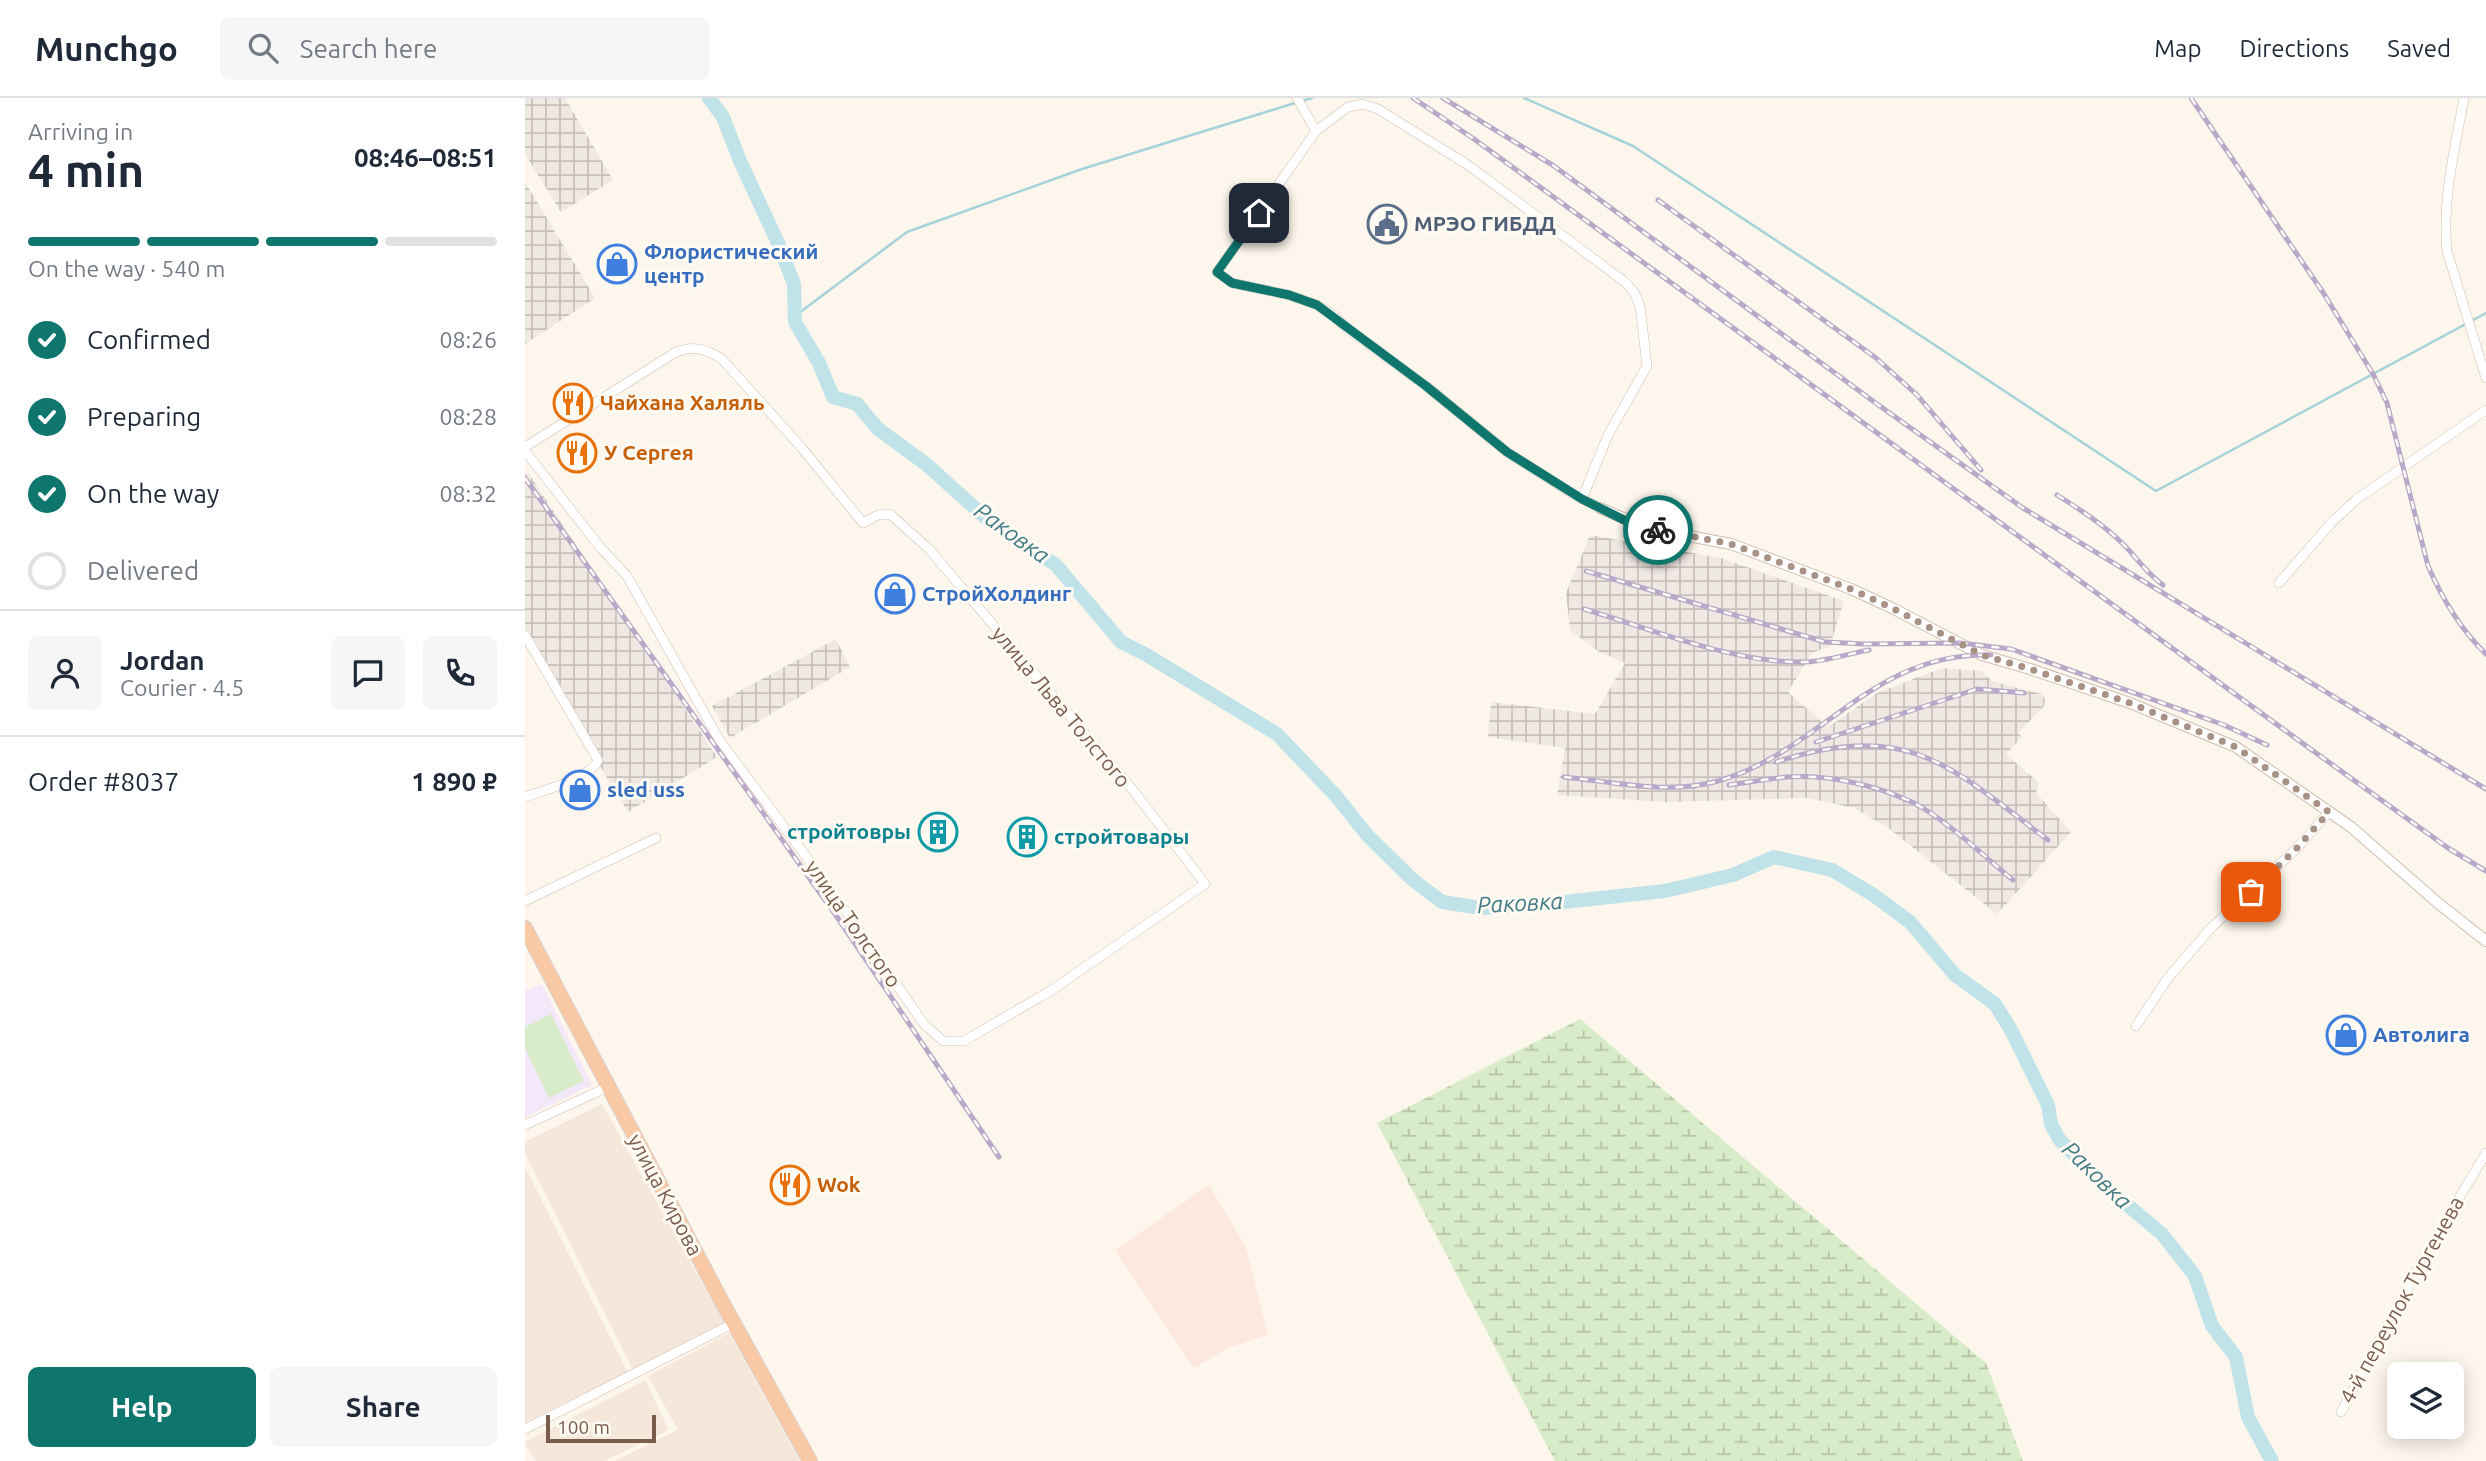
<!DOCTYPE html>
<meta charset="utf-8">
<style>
:root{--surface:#fff;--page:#f6f6f7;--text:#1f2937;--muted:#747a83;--line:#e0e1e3;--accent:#0f766e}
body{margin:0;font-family:Ubuntu,sans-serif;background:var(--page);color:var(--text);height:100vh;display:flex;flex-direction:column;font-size:26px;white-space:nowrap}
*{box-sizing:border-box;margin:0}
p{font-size:23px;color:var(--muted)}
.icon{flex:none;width:38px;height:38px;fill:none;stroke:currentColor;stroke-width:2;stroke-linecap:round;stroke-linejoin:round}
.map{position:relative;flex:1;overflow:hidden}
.panel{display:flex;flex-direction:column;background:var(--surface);width:525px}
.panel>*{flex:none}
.controls{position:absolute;left:1862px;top:1264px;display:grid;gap:14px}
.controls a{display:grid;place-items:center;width:77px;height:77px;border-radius:10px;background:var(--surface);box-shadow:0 4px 18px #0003;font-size:35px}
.scale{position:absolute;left:21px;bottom:18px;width:110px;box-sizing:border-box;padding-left:7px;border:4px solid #7a5c4d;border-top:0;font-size:19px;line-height:24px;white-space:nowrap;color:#7a5c4d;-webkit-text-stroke:5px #fffaf3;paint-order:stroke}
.pin{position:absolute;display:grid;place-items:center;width:60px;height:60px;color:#fff;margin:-30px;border-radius:14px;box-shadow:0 4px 10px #0006}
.courier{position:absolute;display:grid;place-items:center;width:70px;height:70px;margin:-35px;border:5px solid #0f766e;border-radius:50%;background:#fff;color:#222;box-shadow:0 2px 9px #0007}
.head em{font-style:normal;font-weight:600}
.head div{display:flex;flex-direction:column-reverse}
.head{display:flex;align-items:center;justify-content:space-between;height:119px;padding:0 28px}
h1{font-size:46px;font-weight:600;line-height:52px}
.bar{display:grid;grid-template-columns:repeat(4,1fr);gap:10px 7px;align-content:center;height:84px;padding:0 28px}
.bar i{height:9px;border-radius:5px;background:var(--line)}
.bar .on{background:var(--accent)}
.bar p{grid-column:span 4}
.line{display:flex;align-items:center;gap:18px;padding:0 28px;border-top:2px solid var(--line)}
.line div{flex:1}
.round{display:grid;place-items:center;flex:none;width:74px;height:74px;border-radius:10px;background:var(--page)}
ol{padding:0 28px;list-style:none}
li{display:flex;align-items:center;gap:21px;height:77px}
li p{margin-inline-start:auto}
li .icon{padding:7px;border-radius:50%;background:var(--accent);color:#fff;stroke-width:4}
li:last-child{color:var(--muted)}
li i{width:38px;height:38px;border:4px solid var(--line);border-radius:50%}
.button{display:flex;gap:14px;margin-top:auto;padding:14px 28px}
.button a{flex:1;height:80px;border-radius:10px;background:var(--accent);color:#fff;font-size:28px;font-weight:600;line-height:80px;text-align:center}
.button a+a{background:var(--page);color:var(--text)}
header{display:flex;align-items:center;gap:42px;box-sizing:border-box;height:98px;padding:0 35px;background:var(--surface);border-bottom:2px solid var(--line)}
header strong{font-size:33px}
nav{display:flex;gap:38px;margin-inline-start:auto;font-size:24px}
.search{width:490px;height:63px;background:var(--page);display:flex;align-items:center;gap:18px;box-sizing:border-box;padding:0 24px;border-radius:10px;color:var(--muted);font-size:26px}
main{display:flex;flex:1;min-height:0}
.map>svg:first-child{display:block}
.residential{fill:#f5e8da}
.commercial{fill:#fde8e0}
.industrial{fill:url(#industrial-grid)}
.education{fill:#f3e8fa}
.green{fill:#d8ecc9}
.wetland{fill:url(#wetland-marsh)}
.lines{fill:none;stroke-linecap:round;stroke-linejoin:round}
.stream{stroke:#a5d3da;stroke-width:2.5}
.river{stroke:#bfe3e8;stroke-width:14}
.minor-casing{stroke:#d1beb0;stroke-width:10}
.tertiary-casing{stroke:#d1beb0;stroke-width:12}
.trunk-casing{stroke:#dad1cd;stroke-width:16}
.minor{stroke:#fff;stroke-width:9}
.tertiary{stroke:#fff;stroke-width:10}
.trunk{stroke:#f9c8a4;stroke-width:14}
.rail-casing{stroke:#b9a8c9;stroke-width:5}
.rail{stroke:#fffaf3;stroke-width:2.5;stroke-dasharray:8;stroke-linecap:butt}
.done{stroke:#a89285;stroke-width:7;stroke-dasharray:0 12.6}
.route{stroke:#0f766e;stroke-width:9}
.labels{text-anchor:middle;stroke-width:6;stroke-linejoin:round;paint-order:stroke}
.service-label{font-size:21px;font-weight:bold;fill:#4e5e75;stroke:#fffaf3;text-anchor:start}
.shop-label{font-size:21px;font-weight:bold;fill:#366cbe;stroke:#fffaf3;text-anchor:start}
.food-label{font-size:21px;font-weight:bold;fill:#c56008;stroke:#fffaf3;text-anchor:start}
.street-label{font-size:21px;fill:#7a5c4d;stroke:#fffaf3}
.culture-label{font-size:21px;font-weight:bold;fill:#0d838f;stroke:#fffaf3;text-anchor:end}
.water-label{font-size:23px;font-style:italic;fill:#437c86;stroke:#fffaf3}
</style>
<header>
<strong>Munchgo</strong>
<div class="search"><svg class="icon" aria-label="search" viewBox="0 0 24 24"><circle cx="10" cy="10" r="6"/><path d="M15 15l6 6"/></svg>Search here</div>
<nav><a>Map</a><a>Directions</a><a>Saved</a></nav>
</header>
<main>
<section class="panel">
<div class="head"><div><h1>4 min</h1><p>Arriving in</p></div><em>08:46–08:51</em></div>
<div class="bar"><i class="on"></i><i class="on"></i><i class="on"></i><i></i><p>On the way · 540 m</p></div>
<ol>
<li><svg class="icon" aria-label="check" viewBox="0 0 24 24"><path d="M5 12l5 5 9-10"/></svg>Confirmed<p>08:26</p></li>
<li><svg class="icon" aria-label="check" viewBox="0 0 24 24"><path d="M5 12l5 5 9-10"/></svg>Preparing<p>08:28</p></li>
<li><svg class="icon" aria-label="check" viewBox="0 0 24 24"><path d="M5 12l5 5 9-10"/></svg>On the way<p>08:32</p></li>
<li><i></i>Delivered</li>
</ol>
<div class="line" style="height:126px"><a class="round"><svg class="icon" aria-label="person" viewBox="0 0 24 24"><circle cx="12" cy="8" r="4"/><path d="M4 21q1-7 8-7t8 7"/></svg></a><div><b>Jordan</b><p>Courier · 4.5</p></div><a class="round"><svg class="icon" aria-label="chat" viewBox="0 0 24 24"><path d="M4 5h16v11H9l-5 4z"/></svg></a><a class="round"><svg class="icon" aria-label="phone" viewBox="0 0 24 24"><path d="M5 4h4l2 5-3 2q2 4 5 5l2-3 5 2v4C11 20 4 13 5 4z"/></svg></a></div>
<div class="line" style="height:91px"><div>Order #8037</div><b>1 890 ₽</b></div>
<div class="button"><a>Help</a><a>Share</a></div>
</section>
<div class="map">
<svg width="1961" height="1363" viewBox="0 0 1961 1363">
<defs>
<pattern id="industrial-grid" width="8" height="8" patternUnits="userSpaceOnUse" patternTransform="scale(1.75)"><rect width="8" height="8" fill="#efe9e4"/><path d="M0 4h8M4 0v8" fill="none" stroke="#c7c0bb"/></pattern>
<pattern id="wetland-marsh" width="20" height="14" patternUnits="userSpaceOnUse" patternTransform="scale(1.75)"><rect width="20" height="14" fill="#d8ecc9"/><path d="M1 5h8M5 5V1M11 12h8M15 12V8" fill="none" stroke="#b4c2a5"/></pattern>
</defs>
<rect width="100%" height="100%" fill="#fdf6ec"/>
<g class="residential">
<path d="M 77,1006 L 200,1226 L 108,1272 L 0,1055 L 0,1044 Z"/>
<path d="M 0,1069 L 103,1275 L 0,1327 Z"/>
<path d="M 204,1235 L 275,1363 L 89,1363 L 153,1332 L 123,1278 Z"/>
<path d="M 120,1282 L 144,1332 L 79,1363 L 11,1363 L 2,1350 L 0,1344 Z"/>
</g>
<path class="commercial" d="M 684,1087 L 720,1147 L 743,1237 L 703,1250 L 669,1270 L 590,1152 Z"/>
<g class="industrial">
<path d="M 0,0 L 40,0 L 88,82 L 36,114 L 0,56 Z"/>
<path d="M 0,84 L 70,200 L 0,246 Z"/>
<path d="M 0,376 L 4,376 L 192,659 L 103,714 L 65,652 L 0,533 Z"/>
<path d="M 1065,437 L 1196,460 L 1319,503 L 1305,548 L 1287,555 L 1263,594 L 1303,629 L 1352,595 L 1417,570 L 1456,573 L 1467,583 L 1516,596 L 1520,601 L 1519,608 L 1493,635 L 1497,639 L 1481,656 L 1514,685 L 1511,695 L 1546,734 L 1472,816 L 1362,729 L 1329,710 L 1283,700 L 1140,704 L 1032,697 L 1040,650 L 963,639 L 966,604 L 1070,616 L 1100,565 L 1073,553 L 1045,532 L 1041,495 Z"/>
<path d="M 311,541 L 325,569 L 205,640 L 187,608 Z"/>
</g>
<path class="education" d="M 17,886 L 67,987 L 0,1019 L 0,893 Z"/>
<path class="green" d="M 26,916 L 59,983 L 24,1000 L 0,950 L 0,929 Z"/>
<path class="wetland" d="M 1055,921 L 1461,1265 L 1498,1363 L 1030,1363 L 852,1025 Z"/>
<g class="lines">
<g class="stream">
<path d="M 999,0 L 1108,48 L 1631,393 L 1961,215"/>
<path d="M 777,3 L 787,0"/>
<path d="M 270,218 L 382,134 L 557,71 L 770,5"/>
</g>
<path class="river" d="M 184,0 L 198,19 L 215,63 L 253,145 L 269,186 L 270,224 L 294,265 L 308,299 L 332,306 L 353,331 L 401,366 L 461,420 L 531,467 L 596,544 L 620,556 L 752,636 L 811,698 L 843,738 L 888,782 L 917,804 L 956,810 L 1002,808 L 1140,793 L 1208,777 L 1249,759 L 1307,772 L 1347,796 L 1385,824 L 1430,877 L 1470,906 L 1486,932 L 1523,1007 L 1526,1026 L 1534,1041 L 1581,1089 L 1637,1136 L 1670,1178 L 1687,1228 L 1711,1259 L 1723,1319 L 1747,1363"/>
<defs>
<g id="minor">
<path d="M 772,0 L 791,33"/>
<path d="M 1939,0 C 1930,50 1917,101 1922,153 L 1961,280"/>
<path d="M 0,349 L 151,254 C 169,247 181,251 197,261 L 276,349 L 338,425 L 353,417 L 365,416 L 404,451 L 608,692 L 680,786 L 527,892 L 439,943 L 418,943 L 399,926 L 300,784 L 195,643 L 102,478 L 75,449 L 0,353"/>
<path d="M 1057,401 L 1083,337 L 1122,268 L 1115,208 L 1109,194 L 1100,184 L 943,67 L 853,11 L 838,6 L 823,9 L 791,33 L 692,174 L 707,185 L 764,197 L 792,207 L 808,217 L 822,230 L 901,288 L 982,354 L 1048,396 L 1075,410"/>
<path d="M 1754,485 L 1807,424 L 1832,401 L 1961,312"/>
<path d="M 0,537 L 73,662 C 68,679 17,693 0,699"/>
<path d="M 0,803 L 131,740"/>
<path d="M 1611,928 L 1643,880 L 1686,830 L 1771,751 L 1804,714"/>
<path d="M 0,1027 L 83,989"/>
<path d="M 1816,1314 L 1899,1159 L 1961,1055"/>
<path d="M 0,1331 L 209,1225"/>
</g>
<path id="tertiary" d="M 1075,410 L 1121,430 L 1206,446 L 1326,491 L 1367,510 L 1457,557 L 1505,571 L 1605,605 L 1711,649 L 1826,729 L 1913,805 L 1961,843"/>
<path id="trunk" d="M 0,830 L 197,1204 L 285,1363"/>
</defs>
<use href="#minor" class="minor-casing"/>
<use href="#tertiary" class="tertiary-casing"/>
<use href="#trunk" class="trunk-casing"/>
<use href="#minor" class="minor"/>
<use href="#tertiary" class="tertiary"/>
<use href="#trunk" class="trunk"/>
<defs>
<g id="rail">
<path d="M 888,0 L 949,41 L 1780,647 L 1923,750 L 1961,773"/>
<path d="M 918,0 L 1029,68 L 1352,306 L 1498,410 L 1961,691"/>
<path d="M 1666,0 L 1799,196 L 1848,276 L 1862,305 L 1903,468 C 1917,500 1936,532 1961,556"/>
<path d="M 1133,102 L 1351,260 L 1392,297 L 1456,372"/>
<path d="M 0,380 L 312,819 L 474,1059"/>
<path d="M 1532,397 C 1554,411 1576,425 1595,443 C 1610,457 1621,475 1638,487"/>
<path d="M 1061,473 L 1300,544 L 1339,546 L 1436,545 L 1486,551 L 1699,627 L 1742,647"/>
<path d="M 1059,511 C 1127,531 1210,566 1281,564 C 1302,563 1323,556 1344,552"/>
<path d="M 1291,644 L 1452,591 L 1499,595"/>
<path d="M 1251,664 C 1384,622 1422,666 1523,742"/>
<path d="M 1039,679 C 1089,684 1144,697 1193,683 C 1296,654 1347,553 1466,557"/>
<path d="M 1204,687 C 1223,684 1242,681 1262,679 C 1302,676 1350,687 1387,704 C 1418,719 1460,759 1488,782"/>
</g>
</defs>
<use href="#rail" class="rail-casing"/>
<use href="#rail" class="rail"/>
</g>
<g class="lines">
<path class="done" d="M 1133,432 L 1206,446 L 1326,491 L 1367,510 L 1457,557 L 1505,571 L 1605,605 L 1711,649 L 1804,714 L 1771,751 L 1726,794"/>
<path class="route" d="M 734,115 L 692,174 L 707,185 L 764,197 L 792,207 L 901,288 L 982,354 L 1057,401 L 1099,422 L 1133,432"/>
</g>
<defs>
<symbol id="civic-ring" viewBox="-11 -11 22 22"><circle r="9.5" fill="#fffaf3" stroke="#5c6f8a" stroke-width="1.5"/><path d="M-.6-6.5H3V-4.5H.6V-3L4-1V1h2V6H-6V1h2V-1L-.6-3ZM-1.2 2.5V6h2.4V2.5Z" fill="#5c6f8a"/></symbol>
<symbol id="shop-ring" viewBox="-11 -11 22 22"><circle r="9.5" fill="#fffaf3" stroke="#3f7fe0" stroke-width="1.5"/><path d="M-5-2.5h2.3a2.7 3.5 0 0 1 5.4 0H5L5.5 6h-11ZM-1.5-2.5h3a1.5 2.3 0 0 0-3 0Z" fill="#3f7fe0"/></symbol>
<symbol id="restaurant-ring" viewBox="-11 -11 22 22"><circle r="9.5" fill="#fffaf3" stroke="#e8710a" stroke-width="1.5"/><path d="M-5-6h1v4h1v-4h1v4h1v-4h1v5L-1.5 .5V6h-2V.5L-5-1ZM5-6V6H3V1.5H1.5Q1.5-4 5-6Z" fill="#e8710a"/></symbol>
<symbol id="building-ring" viewBox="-11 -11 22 22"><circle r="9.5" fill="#fffaf3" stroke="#0f9aa8" stroke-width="1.5"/><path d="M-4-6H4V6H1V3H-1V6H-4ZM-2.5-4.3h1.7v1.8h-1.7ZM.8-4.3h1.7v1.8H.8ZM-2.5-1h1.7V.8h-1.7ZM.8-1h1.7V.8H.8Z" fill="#0f9aa8"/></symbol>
</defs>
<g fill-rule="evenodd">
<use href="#civic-ring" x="840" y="104" width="44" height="44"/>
<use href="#shop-ring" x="70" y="144" width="44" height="44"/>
<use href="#restaurant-ring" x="26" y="283" width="44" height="44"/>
<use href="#restaurant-ring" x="30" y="333" width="44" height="44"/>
<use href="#shop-ring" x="348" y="474" width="44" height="44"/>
<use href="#shop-ring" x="33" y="670" width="44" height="44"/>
<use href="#building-ring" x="391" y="712" width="44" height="44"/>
<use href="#building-ring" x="480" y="717" width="44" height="44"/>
<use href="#shop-ring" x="1799" y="915" width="44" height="44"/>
<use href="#restaurant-ring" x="243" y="1065" width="44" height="44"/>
</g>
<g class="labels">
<g class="service-label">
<text x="889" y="133">МРЭО ГИБДД</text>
</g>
<g class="shop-label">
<text x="119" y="161">Флористический<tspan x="119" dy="24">центр</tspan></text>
<text x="397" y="503">СтройХолдинг</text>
<text x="82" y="699">sled uss</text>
<text x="1848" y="944">Автолига</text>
</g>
<g class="food-label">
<text x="75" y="312">Чайхана Халяль</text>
<text x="79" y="362">У Сергея</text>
<text x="292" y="1094">Wok</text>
</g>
<g class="street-label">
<text transform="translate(536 609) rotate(50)" y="7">улица Льва Толстого</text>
<text transform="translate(328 826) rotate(55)" y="7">улица Толстого</text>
<text transform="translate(140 1097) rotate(62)" y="7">улица Кирова</text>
<text transform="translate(1877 1202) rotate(-61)" y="7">4-й переулок Тургенева</text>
</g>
<g class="culture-label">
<text x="386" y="741">стройтовры</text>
<text x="529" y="746" text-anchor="start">стройтовары</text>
</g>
<g class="water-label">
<text transform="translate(487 435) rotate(36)" y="8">Раковка</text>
<text transform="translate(995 805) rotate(-3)" y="8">Раковка</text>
<text transform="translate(1572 1077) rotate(44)" y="8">Раковка</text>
</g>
</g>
</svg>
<div class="controls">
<a><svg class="icon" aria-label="layers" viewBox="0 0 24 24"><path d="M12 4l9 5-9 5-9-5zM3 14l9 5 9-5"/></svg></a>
</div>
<div class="scale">100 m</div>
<div class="pin" style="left:1726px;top:794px;background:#ea580c"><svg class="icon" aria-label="bag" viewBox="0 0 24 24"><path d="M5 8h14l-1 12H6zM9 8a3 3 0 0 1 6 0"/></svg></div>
<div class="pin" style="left:734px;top:115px;background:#1f2937"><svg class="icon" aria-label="home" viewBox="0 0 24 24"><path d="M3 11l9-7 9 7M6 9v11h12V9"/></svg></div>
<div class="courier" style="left:1133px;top:432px"><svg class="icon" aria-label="bike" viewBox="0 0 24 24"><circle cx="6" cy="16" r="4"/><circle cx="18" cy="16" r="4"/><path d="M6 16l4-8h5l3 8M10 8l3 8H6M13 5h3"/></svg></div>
</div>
</main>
